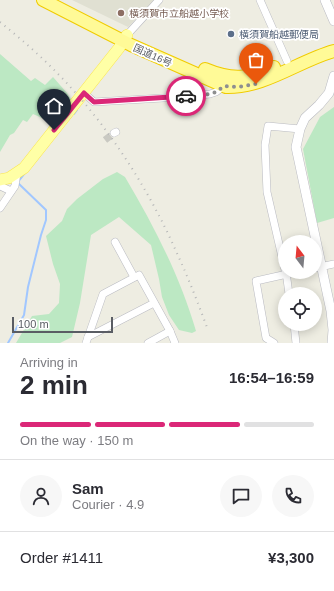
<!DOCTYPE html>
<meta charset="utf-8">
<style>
:root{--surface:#fff;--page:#f7f7f7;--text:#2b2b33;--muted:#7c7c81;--line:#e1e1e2;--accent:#db2777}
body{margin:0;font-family:Arial,"Noto Sans JP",sans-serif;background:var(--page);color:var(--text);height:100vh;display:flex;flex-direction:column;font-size:15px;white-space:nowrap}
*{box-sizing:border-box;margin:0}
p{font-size:13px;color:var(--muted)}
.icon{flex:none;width:22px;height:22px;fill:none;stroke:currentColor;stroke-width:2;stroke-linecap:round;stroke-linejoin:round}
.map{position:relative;height:343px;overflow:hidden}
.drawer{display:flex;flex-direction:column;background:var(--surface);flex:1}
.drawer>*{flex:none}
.needle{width:26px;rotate:344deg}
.buttons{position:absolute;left:278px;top:235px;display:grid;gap:8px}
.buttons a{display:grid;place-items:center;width:44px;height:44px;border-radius:50%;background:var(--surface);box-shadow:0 2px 10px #0003;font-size:20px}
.scale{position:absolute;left:12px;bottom:10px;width:101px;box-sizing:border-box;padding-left:4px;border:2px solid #5a5d64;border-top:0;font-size:11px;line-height:14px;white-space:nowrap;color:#5a5d64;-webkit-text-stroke:3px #fff;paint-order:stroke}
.pin{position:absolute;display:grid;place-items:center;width:34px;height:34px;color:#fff;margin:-41px -17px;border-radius:50% 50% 50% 0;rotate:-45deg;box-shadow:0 0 4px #0007}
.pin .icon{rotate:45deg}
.courier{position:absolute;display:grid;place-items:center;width:40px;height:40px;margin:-20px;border:3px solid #db2777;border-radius:50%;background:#fff;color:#222;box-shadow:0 1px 5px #0007}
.summary em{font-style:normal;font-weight:700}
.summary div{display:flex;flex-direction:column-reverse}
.summary{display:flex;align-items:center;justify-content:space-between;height:68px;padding:0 20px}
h1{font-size:26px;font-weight:700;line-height:30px}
.bar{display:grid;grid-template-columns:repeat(4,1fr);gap:6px 4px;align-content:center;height:48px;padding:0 20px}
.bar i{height:5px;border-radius:3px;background:var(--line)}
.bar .selected{background:var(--accent)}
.bar p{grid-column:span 4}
.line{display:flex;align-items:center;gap:10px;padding:0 20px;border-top:1px solid var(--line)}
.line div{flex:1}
.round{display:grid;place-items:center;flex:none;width:42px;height:42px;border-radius:21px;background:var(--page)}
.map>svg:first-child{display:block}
.education{fill:#e0e0d2}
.green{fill:#bce8c3}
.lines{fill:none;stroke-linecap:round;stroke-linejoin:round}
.stream{stroke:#a1c7ff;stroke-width:2}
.minor-tunnel{stroke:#c9c9c2;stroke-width:7;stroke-dasharray:7 3.5;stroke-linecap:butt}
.minor-casing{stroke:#babbc2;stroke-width:8}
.tertiary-casing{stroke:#babbc2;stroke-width:10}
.primary-casing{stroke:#fbe64e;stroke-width:12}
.trunk-casing{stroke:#f0cb00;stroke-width:14}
.minor{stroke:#fff;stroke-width:7}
.tertiary{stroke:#fff;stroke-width:9}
.primary{stroke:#ffffa6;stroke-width:11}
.trunk{stroke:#fffa97;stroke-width:12}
.rail{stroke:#b5b6b7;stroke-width:2;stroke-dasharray:1 5;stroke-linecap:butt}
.done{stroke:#8e8f90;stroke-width:4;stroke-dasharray:0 7.2}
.route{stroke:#db2777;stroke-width:5}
.education-dot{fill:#8d6e63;stroke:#fff;stroke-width:1.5}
.service-dot{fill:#5c6f8a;stroke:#fff;stroke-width:1.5}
.labels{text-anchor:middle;stroke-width:3.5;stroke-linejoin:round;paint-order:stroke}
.education-label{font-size:10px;fill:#785e54;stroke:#fff;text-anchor:start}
.service-label{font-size:10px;fill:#4e5e75;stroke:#fff;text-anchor:start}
.street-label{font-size:10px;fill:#5a5d64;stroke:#fff}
</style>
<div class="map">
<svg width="334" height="343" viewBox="0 0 334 343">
<rect width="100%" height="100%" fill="#eeede2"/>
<path class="education" d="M 72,0 L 155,0 L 128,27 Z"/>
<g class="green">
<path d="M 0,54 L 31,81 L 35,78 L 45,85 L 53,77 L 67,93 L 72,101 L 55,122 L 47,117 L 42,118 L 33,114 L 27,122 L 23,120 L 14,133 L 10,135 L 0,152 Z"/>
<path d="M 334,107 L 334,218 L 317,223 L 303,149 L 320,117 Z"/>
<path d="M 117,172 L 125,177 C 154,226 180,276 196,331 L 192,333 L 179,330 L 169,315 L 162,297 L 159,279 L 151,245 L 119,217 L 91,235 L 80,303 L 72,337 L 60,343 L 16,343 L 32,316 L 49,314 L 59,303 L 60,284 L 53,264 L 46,236 L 62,221 L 67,209 L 77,199 L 103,179 Z"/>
</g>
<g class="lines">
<g class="stream">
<path d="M 74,114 L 77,110"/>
<path d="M 18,182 L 25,173"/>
<path d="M 8,343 L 24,315 L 28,287 L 41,235 L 46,220 L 46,210 L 18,183"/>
</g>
<path class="minor-tunnel" d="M 105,140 L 114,133"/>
<defs>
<g id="minor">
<path d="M 260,0 L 287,61"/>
<path d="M 127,35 L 159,0"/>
<path d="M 84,93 L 94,102 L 180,97 L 210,94 L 216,92 L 224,86"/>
<path d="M 114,133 L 116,132"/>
<path d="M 0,186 L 11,191"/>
<path d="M 0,208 L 15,186 L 17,173"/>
<path d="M 115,242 L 134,277"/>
<path d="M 315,268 L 334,264"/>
<path d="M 285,270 L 267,192 L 265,145 L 268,126 L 300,129"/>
<path d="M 286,272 L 289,294"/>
<path d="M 294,324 L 296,343"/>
<path d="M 88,337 L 154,303"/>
<path d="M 86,343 L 103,294 L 139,275 L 170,331 L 175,343"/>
<path d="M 148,343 L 170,331"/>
<path d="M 274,343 L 266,338 L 256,281 L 296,272"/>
</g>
<g id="tertiary">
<path d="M 325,0 L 334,21"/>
<path d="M 332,343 L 333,330 L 331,311 L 296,147 L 300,129 L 305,118 L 319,105 L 329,93 L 334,76"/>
</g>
<path id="primary" d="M 0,180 L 9,178 L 24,168 L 119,48 L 127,35"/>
<g id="trunk">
<path d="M 43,0 L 131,45 L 226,87 C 265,88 298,61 334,51"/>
<path d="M 205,69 C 231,80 249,79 274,67"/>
</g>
</defs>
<use href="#minor" class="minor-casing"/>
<use href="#tertiary" class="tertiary-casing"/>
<use href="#primary" class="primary-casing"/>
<use href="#trunk" class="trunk-casing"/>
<use href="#minor" class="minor"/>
<use href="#tertiary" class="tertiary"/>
<use href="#primary" class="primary"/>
<use href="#trunk" class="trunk"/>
<path class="rail" d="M 0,22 C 21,39 42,57 61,77 C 109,127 148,188 176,251 C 188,277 198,303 208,330"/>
</g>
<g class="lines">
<path class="done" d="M 186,96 L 210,94 L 216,92 L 224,86 L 239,87 L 256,84"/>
<path class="route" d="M 54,130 L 84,93 L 94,102 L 186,96"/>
</g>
<circle class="education-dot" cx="121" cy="13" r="4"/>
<circle class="service-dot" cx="231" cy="34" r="4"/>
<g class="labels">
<g class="education-label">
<text x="129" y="17">横須賀市立船越小学校</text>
</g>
<g class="service-label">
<text x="239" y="38">横須賀船越郵便局</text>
</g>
<g class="street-label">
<text transform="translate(153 55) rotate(24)" y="4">国道16号</text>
</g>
</g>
</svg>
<div class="buttons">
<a><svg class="needle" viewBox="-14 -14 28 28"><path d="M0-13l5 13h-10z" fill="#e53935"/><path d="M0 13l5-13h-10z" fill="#7c7c81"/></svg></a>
<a><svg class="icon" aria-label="locate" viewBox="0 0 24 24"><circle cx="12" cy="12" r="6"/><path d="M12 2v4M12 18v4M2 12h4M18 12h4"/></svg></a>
</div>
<div class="scale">100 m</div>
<div class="pin" style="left:256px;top:84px;background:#ea580c"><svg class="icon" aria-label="bag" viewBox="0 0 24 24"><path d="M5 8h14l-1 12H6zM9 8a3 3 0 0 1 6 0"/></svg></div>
<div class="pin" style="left:54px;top:130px;background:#1f2937"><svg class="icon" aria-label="home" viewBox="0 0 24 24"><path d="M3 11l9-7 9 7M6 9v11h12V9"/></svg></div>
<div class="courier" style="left:186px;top:96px"><svg class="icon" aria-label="car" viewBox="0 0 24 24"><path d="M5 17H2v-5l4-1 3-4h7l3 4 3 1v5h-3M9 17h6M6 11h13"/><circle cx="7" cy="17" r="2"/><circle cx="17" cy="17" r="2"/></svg></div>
</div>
<section class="drawer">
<div class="summary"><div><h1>2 min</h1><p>Arriving in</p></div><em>16:54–16:59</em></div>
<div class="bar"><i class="selected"></i><i class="selected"></i><i class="selected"></i><i></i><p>On the way · 150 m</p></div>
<div class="line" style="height:72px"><a class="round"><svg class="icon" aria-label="person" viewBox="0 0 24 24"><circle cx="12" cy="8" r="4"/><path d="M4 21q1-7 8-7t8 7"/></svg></a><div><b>Sam</b><p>Courier · 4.9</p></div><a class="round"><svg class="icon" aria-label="chat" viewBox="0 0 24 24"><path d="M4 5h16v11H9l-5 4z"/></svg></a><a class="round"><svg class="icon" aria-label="phone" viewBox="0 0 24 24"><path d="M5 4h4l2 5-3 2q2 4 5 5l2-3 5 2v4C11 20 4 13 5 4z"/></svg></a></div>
<div class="line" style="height:52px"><div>Order #1411</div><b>¥3,300</b></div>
</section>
